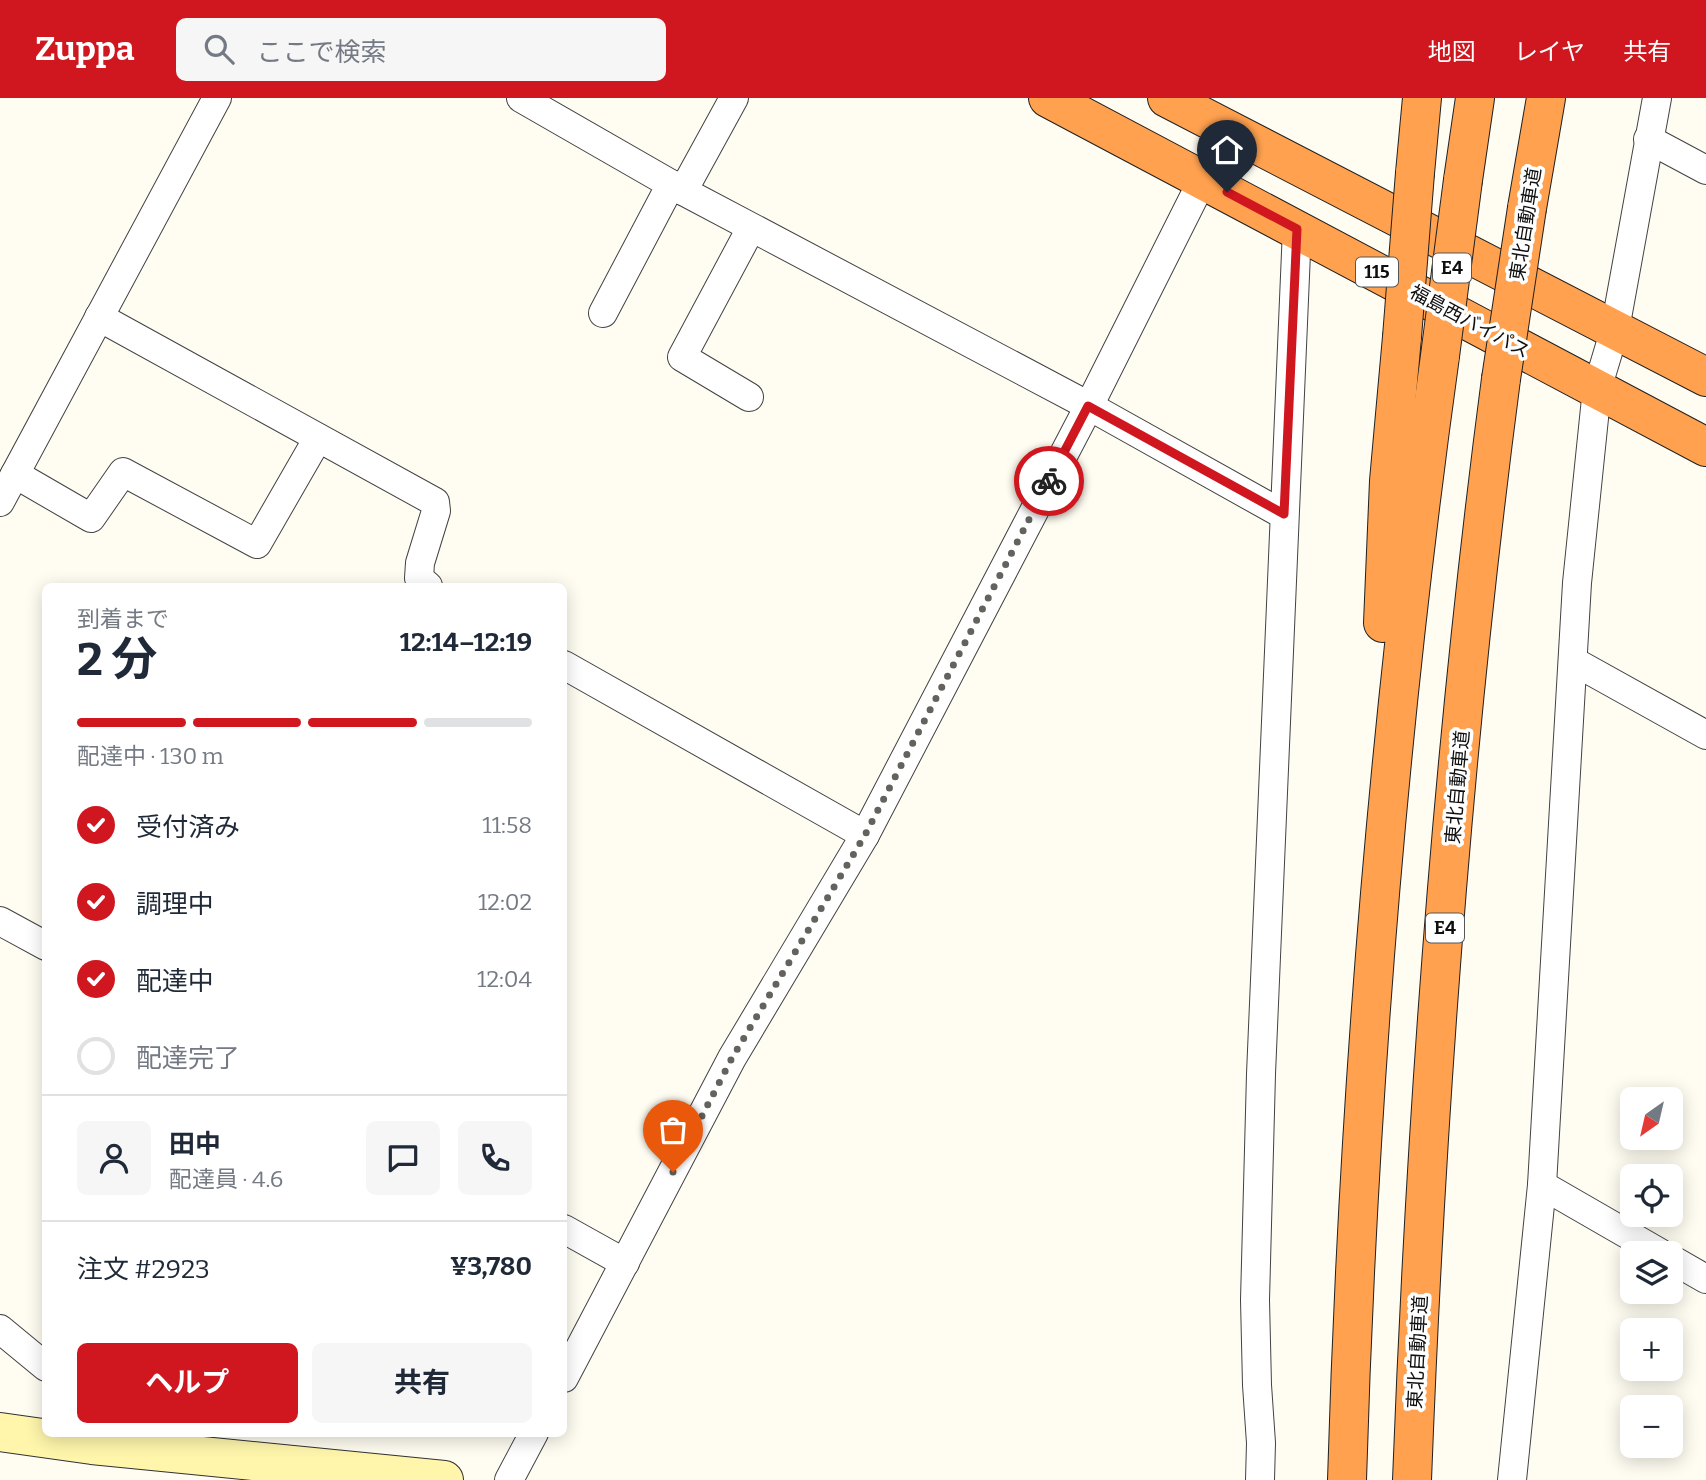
<!DOCTYPE html>
<html lang="ja">
<meta charset="utf-8">
<style>
:root{--surface:#fff;--page:#f6f6f7;--text:#1f2937;--muted:#747a83;--line:#e0e1e3;--accent:#d0161e}
body{margin:0;font-family:Bitter,"Noto Sans JP",serif;background:var(--page);color:var(--text);height:100vh;display:flex;flex-direction:column;font-size:26px;white-space:nowrap}
*{box-sizing:border-box;margin:0}
p{font-size:23px;color:var(--muted)}
.icon{flex:none;width:38px;height:38px;fill:none;stroke:currentColor;stroke-width:2;stroke-linecap:round;stroke-linejoin:round}
.map{position:relative;flex:1;overflow:hidden}
.panel{position:absolute;left:42px;top:485px;width:525px;height:854px;display:flex;flex-direction:column;background:var(--surface);border-radius:10px;box-shadow:0 4px 18px #0003}
.panel>*{flex:none}
.needle{width:46px;rotate:214deg}
.buttons{position:absolute;left:1620px;top:989px;display:grid;gap:14px}
.buttons a{display:grid;place-items:center;width:63px;height:63px;border-radius:10px;background:var(--surface);box-shadow:0 4px 18px #0003;font-size:35px}
.pin{position:absolute;display:grid;place-items:center;width:60px;height:60px;color:#fff;margin:-72px -30px;border-radius:50% 50% 50% 0;rotate:-45deg;box-shadow:0 0 7px #0007}
.pin .icon{rotate:45deg}
.courier{position:absolute;display:grid;place-items:center;width:70px;height:70px;margin:-35px;border:5px solid #d0161e;border-radius:50%;background:#fff;color:#222;box-shadow:0 2px 9px #0007}
.summary em{font-style:normal;font-weight:700}
.summary div{display:flex;flex-direction:column-reverse}
.summary{display:flex;align-items:center;justify-content:space-between;height:119px;padding:0 35px}
h1{font-size:46px;font-weight:700;line-height:52px}
.bar{display:grid;grid-template-columns:repeat(4,1fr);gap:10px 7px;align-content:center;height:84px;padding:0 35px}
.bar i{height:9px;border-radius:5px;background:var(--line)}
.bar .current{background:var(--accent)}
.bar p{grid-column:span 4}
.line{display:flex;align-items:center;gap:18px;padding:0 35px;border-top:2px solid var(--line)}
.line div{flex:1}
.round{display:grid;place-items:center;flex:none;width:74px;height:74px;border-radius:10px;background:var(--page)}
ol{padding:0 35px;list-style:none}
li{display:flex;align-items:center;gap:21px;height:77px}
li p{margin-inline-start:auto}
li .icon{padding:7px;border-radius:50%;background:var(--accent);color:#fff;stroke-width:4}
li:last-child{color:var(--muted)}
li i{width:38px;height:38px;border:4px solid var(--line);border-radius:50%}
.cta{display:flex;gap:14px;margin-top:auto;padding:14px 35px}
.cta a{flex:1;height:80px;border-radius:10px;background:var(--accent);color:#fff;font-size:28px;font-weight:700;line-height:80px;text-align:center}
.cta a+a{background:var(--page);color:var(--text)}
header{display:flex;align-items:center;gap:42px;box-sizing:border-box;height:98px;padding:0 35px;background:var(--accent);color:#fff}
header strong{font-size:33px}
nav{display:flex;gap:38px;margin-inline-start:auto;font-size:24px}
.search{width:490px;height:63px;background:var(--page);display:flex;align-items:center;gap:18px;box-sizing:border-box;padding:0 24px;border-radius:10px;color:var(--muted);font-size:26px}
.map>svg:first-child{display:block}
.lines{fill:none;stroke-linecap:round;stroke-linejoin:round}
.street-casing{stroke:#424242;stroke-width:30}
.secondary-casing{stroke:#313131;stroke-width:40}
.highway-casing{stroke:#202020;stroke-width:40}
.street{stroke:#fff;stroke-width:28}
.secondary{stroke:#fff6ac;stroke-width:38}
.highway{stroke:#ffa14f;stroke-width:38}
.highway-bridge-casing{stroke:#202020;stroke-width:40;stroke-linecap:butt}
.highway-bridge{stroke:#ffa14f;stroke-width:38}
.done{stroke:#63625e;stroke-width:7;stroke-dasharray:0 12.6}
.route{stroke:#d0161e;stroke-width:9}
.labels{text-anchor:middle;stroke-width:7;stroke-linejoin:round;paint-order:stroke}
.shield{fill:#fff;stroke:#575757;stroke-width:2}
.shield-label{font-size:18px;font-weight:bold;fill:#0f0f0f}
.street-label{font-size:19px;fill:#0f0f0f;stroke:#fff}
</style>
<header>
<strong>Zuppa</strong>
<div class="search"><svg class="icon" aria-label="search" viewBox="0 0 24 24"><circle cx="10" cy="10" r="6"/><path d="M15 15l6 6"/></svg>ここで検索</div>
<nav><a>地図</a><a>レイヤ</a><a>共有</a></nav>
</header>
<div class="map">
<svg width="1706" height="1382" viewBox="0 0 1706 1382">
<rect width="100%" height="100%" fill="#fffcf1"/>
<g class="lines">
<defs>
<g id="street">
<path d="M 521,0 L 683,93 L 1089,308 L 1284,417"/>
<path d="M 1648,41 L 1706,72"/>
<path d="M 683,93 L 734,0"/>
<path d="M 603,215 L 671,86"/>
<path d="M 99,219 L 435,404 L 436,413 L 420,465 L 419,480 L 428,488"/>
<path d="M 749,299 L 682,259 L 751,130"/>
<path d="M 15,376 L 91,420 L 123,374 L 257,446 L 318,340"/>
<path d="M 0,404 L 217,0"/>
<path d="M 1573,563 L 1706,637"/>
<path d="M 564,567 L 865,737"/>
<path d="M 0,823 L 46,848"/>
<path d="M 1542,1087 L 1660,1155"/>
<path d="M 564,1131 L 625,1165"/>
<path d="M 1671,1161 L 1706,1181"/>
<path d="M 0,1231 L 46,1269"/>
<path d="M 564,1280 L 732,960 L 865,737 L 1089,308 L 1203,81"/>
<path d="M 509,1382 L 534,1335"/>
<path d="M 1260,1382 L 1261,1345 L 1257,1287 L 1255,1202 L 1261,976 L 1297,131"/>
<path d="M 1512,1382 L 1542,1087 L 1577,485 L 1597,291 L 1615,231 L 1657,0"/>
</g>
<path id="secondary" d="M 0,1334 L 92,1347 L 444,1382"/>
<g id="highway">
<path d="M 1048,0 L 1706,349"/>
<path d="M 1167,0 L 1706,279"/>
<path d="M 1415,75 L 1422,0"/>
<path d="M 1463,82 L 1475,0"/>
<path d="M 1527,110 L 1546,0"/>
<path d="M 1383,525 L 1389,383 L 1402,239"/>
<path d="M 1347,1382 C 1358,1006 1388,630 1440,258"/>
<path d="M 1412,1382 C 1426,1014 1453,645 1501,281"/>
</g>
</defs>
<use href="#street" class="street-casing"/>
<use href="#secondary" class="secondary-casing"/>
<use href="#highway" class="highway-casing"/>
<use href="#street" class="street"/>
<use href="#secondary" class="secondary"/>
<use href="#highway" class="highway"/>
<defs>
<g id="highway-bridge">
<path d="M 1402,239 L 1415,75"/>
<path d="M 1440,258 L 1463,82"/>
<path d="M 1501,281 L 1527,110"/>
</g>
</defs>
<use href="#highway-bridge" class="highway-bridge-casing"/>
<use href="#highway-bridge" class="highway-bridge"/>
</g>
<g class="lines">
<path class="done" d="M 673,1074 L 732,960 L 865,737 L 1049,383"/>
<path class="route" d="M 1049,383 L 1088,308 L 1284,416 L 1297,131 L 1227,94"/>
</g>
<g class="labels">
<g class="shield">
<rect x="1433" y="155.5" width="38" height="29" rx="5"/>
<rect x="1356" y="159.5" width="42" height="29" rx="5"/>
<rect x="1426" y="815.5" width="38" height="29" rx="5"/>
</g>
<g class="shield-label">
<text x="1452" y="176">E4</text>
<text x="1377" y="180">115</text>
<text x="1445" y="836">E4</text>
</g>
<g class="street-label">
<text transform="translate(1525 126) rotate(-81)" y="7">東北自動車道</text>
<text transform="translate(1470 223) rotate(28)" y="7">福島西バイパス</text>
<text transform="translate(1457 689) rotate(-85)" y="7">東北自動車道</text>
<text transform="translate(1417 1254) rotate(-87)" y="7">東北自動車道</text>
</g>
</g>
</svg>
<div class="buttons">
<a><svg class="needle" viewBox="-14 -14 28 28"><path d="M0-13l5 13h-10z" fill="#e53935"/><path d="M0 13l5-13h-10z" fill="#747a83"/></svg></a>
<a><svg class="icon" aria-label="locate" viewBox="0 0 24 24"><circle cx="12" cy="12" r="6"/><path d="M12 2v4M12 18v4M2 12h4M18 12h4"/></svg></a>
<a><svg class="icon" aria-label="layers" viewBox="0 0 24 24"><path d="M12 4l9 5-9 5-9-5zM3 14l9 5 9-5"/></svg></a>
<a>+</a>
<a>−</a>
</div>
<div class="pin" style="left:673px;top:1074px;background:#ea580c"><svg class="icon" aria-label="bag" viewBox="0 0 24 24"><path d="M5 8h14l-1 12H6zM9 8a3 3 0 0 1 6 0"/></svg></div>
<div class="pin" style="left:1227px;top:94px;background:#1f2937"><svg class="icon" aria-label="home" viewBox="0 0 24 24"><path d="M3 11l9-7 9 7M6 9v11h12V9"/></svg></div>
<div class="courier" style="left:1049px;top:383px"><svg class="icon" aria-label="bike" viewBox="0 0 24 24"><circle cx="6" cy="16" r="4"/><circle cx="18" cy="16" r="4"/><path d="M6 16l4-8h5l3 8M10 8l3 8H6M13 5h3"/></svg></div>
<section class="panel">
<div class="summary"><div><h1>2 分</h1><p>到着まで</p></div><em>12:14–12:19</em></div>
<div class="bar"><i class="current"></i><i class="current"></i><i class="current"></i><i></i><p>配達中 · 130 m</p></div>
<ol>
<li><svg class="icon" aria-label="check" viewBox="0 0 24 24"><path d="M5 12l5 5 9-10"/></svg>受付済み<p>11:58</p></li>
<li><svg class="icon" aria-label="check" viewBox="0 0 24 24"><path d="M5 12l5 5 9-10"/></svg>調理中<p>12:02</p></li>
<li><svg class="icon" aria-label="check" viewBox="0 0 24 24"><path d="M5 12l5 5 9-10"/></svg>配達中<p>12:04</p></li>
<li><i></i>配達完了</li>
</ol>
<div class="line" style="height:126px"><a class="round"><svg class="icon" aria-label="person" viewBox="0 0 24 24"><circle cx="12" cy="8" r="4"/><path d="M4 21q1-7 8-7t8 7"/></svg></a><div><b>田中</b><p>配達員 · 4.6</p></div><a class="round"><svg class="icon" aria-label="chat" viewBox="0 0 24 24"><path d="M4 5h16v11H9l-5 4z"/></svg></a><a class="round"><svg class="icon" aria-label="phone" viewBox="0 0 24 24"><path d="M5 4h4l2 5-3 2q2 4 5 5l2-3 5 2v4C11 20 4 13 5 4z"/></svg></a></div>
<div class="line" style="height:91px"><div>注文 #2923</div><b>¥3,780</b></div>
<div class="cta"><a>ヘルプ</a><a>共有</a></div>
</section>
</div>
